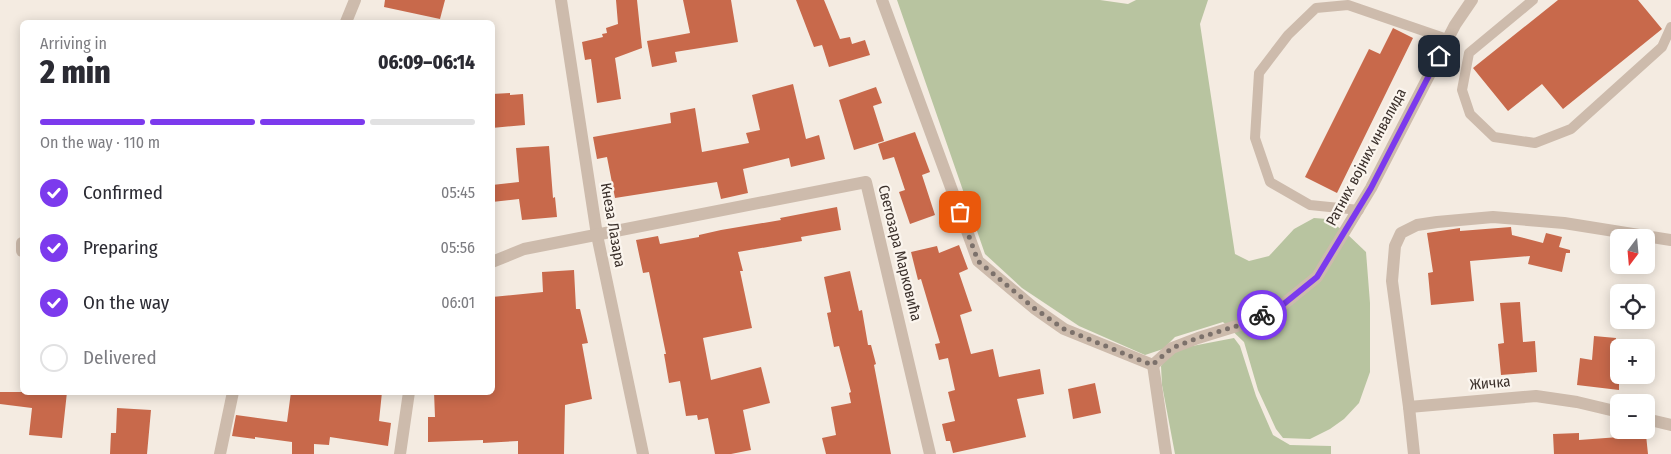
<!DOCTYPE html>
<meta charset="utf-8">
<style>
:root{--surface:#fff;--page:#f2f2f3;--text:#2b2b33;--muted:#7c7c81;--line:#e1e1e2;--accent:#7c3aed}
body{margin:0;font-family:"Fira Sans Condensed",sans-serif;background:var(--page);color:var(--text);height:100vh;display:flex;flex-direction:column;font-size:19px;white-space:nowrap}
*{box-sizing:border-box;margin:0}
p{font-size:16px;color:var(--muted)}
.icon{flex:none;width:28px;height:28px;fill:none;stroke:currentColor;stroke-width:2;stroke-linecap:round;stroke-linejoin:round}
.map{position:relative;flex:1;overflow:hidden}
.panel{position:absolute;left:20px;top:20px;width:475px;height:375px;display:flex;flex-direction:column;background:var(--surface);border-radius:8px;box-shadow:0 2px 12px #0003}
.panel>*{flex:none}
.needle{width:32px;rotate:196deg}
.fabs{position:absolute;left:1610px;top:229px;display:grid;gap:10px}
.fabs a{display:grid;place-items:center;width:45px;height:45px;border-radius:8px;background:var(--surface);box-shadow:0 2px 12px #0003;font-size:25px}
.pin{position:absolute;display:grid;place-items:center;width:42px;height:42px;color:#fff;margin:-21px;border-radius:10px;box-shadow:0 2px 8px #0006}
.courier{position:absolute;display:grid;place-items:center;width:50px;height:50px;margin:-25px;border:4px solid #7c3aed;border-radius:50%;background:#fff;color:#222;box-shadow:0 1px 6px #0007}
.headline em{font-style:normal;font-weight:800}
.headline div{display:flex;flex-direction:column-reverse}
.headline{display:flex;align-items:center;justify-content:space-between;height:85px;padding:0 20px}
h1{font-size:32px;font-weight:800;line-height:38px}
.bar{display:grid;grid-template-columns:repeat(4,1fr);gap:8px 5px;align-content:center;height:60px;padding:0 20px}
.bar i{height:6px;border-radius:4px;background:var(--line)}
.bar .active{background:var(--accent)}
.bar p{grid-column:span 4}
ol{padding:0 20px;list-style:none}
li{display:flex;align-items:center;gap:15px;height:55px}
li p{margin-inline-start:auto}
li .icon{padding:5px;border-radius:50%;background:var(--accent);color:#fff;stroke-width:4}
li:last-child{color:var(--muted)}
li i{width:28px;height:28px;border:2px solid var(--line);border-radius:50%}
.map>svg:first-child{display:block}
.green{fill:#b8c4a0}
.building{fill:#c8694b}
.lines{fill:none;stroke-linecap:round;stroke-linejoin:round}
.service{stroke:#cdbbac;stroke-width:10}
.minor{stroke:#cdbbac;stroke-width:12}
.done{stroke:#7c716b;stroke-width:5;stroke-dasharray:0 9}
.route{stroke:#7c3aed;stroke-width:6}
.labels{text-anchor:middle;stroke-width:4.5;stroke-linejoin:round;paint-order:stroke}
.street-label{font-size:15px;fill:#3b302b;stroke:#fbf5ee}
</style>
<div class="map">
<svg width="1671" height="454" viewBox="0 0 1671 454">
<rect width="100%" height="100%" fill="#f4ebe1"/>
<g class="green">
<path d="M 897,0 L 1100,0 L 1128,4 L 1136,0 L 1208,0 L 1200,24 L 1235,254 L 1249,261 L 1269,256 L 1294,229 L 1314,218 L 1327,219 L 1345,232 L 1366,252 L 1370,303 L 1370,372 L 1359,403 L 1344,419 L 1330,429 L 1310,439 L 1283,438 L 1276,429 L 1258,390 L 1244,342 L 1223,322 L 1175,337 L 1163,349 L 1145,355 L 1079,326 L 1022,288 L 985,254 Z"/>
<path d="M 1234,338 L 1240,346 L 1256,396 L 1273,435 L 1290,445 L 1331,446 L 1331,454 L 1175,454 L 1162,385 L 1161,366 L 1168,356 L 1187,347 Z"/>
</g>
<g class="building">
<path d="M 385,0 L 445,0 L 440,19 L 384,7 Z"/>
<path d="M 616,0 L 637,0 L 642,48 L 615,58 L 621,99 L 597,103 L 591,59 L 585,60 L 582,42 L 603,37 L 602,34 L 607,33 L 606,28 L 618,24 Z"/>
<path d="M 683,0 L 731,0 L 738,42 L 675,52 L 677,62 L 652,67 L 647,41 L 690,33 Z"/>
<path d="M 796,0 L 824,0 L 840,39 L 850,37 L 852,44 L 865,40 L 870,55 L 829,67 L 822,45 L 814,47 Z"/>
<path d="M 1558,0 L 1638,0 L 1662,29 L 1563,109 L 1542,84 L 1508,111 L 1473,68 Z"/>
<path d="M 1393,28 L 1413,38 L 1337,193 L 1305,177 L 1369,49 L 1380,54 Z"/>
<path d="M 793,84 L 806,139 L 819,135 L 825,159 L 791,167 L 789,158 L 743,169 L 748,193 L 721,199 L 717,182 L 615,198 L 607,157 L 597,159 L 593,137 L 671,123 L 670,113 L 695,108 L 702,152 L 749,143 L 746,133 L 760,130 L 752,95 Z"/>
<path d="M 876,87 L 882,103 L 873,106 L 884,141 L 854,150 L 839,100 Z"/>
<path d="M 510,93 L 510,95 L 523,94 L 525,125 L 492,128 L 492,94 Z"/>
<path d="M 915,132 L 930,172 L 922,175 L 935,215 L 910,224 L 899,192 L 905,190 L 894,157 L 883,160 L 878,144 Z"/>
<path d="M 549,146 L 553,198 L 555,197 L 557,217 L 522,220 L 519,199 L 492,202 L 492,185 L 519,182 L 516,148 Z"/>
<path d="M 837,207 L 841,230 L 801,237 L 802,241 L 738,252 L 743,271 L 740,271 L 752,328 L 703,338 L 711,380 L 761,367 L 770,403 L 743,410 L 751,450 L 731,454 L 715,454 L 708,418 L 698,420 L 697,415 L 686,416 L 680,381 L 669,383 L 664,354 L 666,354 L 649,272 L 643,273 L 636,240 L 658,236 L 660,244 L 699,237 L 699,235 L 721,230 L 781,220 L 780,218 Z"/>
<path d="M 1511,227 L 1512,235 L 1543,243 L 1546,233 L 1562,237 L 1559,247 L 1570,250 L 1570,253 L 1566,253 L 1562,272 L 1528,264 L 1530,256 L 1470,261 L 1474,301 L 1431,305 L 1428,273 L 1433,272 L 1427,233 L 1460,228 L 1460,231 Z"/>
<path d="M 959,245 L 968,269 L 959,273 L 972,311 L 960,315 L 971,354 L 993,349 L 999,377 L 1040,369 L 1044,394 L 1017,399 L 1026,437 L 953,453 L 950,441 L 946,441 L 942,424 L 955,421 L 948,392 L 955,390 L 948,358 L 939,360 L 935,344 L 940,343 L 921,279 L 918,280 L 911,252 L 937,246 L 939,253 Z"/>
<path d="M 574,270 L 576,309 L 580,309 L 588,343 L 582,344 L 592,399 L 565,405 L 564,454 L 518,454 L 518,441 L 483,443 L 483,440 L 428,442 L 428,417 L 435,417 L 434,392 L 492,392 L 492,297 L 543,292 L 542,272 Z"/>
<path d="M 850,271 L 859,311 L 862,310 L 868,345 L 871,345 L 876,364 L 874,365 L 891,454 L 826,454 L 822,438 L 836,435 L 831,407 L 851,403 L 849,393 L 851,392 L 839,346 L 834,347 L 827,313 L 831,312 L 824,277 Z"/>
<path d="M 1520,302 L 1523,342 L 1535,341 L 1537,372 L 1501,375 L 1498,344 L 1504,343 L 1500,303 Z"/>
<path d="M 1594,336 L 1616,338 L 1615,349 L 1619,350 L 1619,390 L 1577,385 L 1580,358 L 1592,360 Z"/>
<path d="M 1095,383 L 1101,413 L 1073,419 L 1068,389 Z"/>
<path d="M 0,392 L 67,392 L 62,438 L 29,435 L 32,408 L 0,404 Z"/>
<path d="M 291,392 L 382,392 L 379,421 L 391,423 L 388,446 L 330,437 L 329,445 L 314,444 L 314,454 L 292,454 L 292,442 L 255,437 L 255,439 L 232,436 L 236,415 L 287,422 Z"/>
<path d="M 117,408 L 151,410 L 147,454 L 110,454 L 111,433 L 116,433 Z"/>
<path d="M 1579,433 L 1579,440 L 1646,435 L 1648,454 L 1554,454 L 1553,434 Z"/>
</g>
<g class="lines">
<g class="service">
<path d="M 1533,0 L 1469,53 L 1462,90 L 1470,114 L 1494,137 L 1535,143 L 1571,129 L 1662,47 L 1671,27"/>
<path d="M 1359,210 L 1310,205 L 1270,182 L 1255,138 L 1259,73 L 1288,35 L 1316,8 L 1348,5 L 1447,39"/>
</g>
<g class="minor">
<path d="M 561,0 L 597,235 L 643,454"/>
<path d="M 882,0 L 978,261 L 1034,308 L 1064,329 L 1153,365 L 1172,348 L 1198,338 L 1240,325 L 1280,307 L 1317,277 L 1371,188 L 1455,25 L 1472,0"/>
<path d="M 346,22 L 355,0"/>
<path d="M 22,243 L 22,251"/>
<path d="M 492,262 L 524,249 L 866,182 L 930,454"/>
<path d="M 1153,365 L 1166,454"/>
<path d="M 1409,407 L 1392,281 L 1395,246 L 1401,233 L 1417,225 L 1437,222 L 1493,217 L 1564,223 L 1671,240"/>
<path d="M 1646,419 L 1671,425"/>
<path d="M 220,454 L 233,392"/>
<path d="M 400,454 L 409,392"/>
<path d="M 1414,454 L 1409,407 L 1536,396 L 1577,402 L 1619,412"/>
</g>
</g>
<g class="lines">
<path class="done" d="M 960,212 L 978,261 L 1034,308 L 1064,329 L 1152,365 L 1172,348 L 1198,338 L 1240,325 L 1262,315"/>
<path class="route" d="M 1262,315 L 1280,307 L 1317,277 L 1371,188 L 1439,56"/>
</g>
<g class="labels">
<g class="street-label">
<text transform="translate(1366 157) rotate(-62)" y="5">Ратних војних инвалида</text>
<text transform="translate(613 225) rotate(80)" y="5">Кнеза Лазара</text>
<text transform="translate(900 253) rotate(76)" y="5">Светозара Марковића</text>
<text transform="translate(1490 383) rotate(-5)" y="5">Жичка</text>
</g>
</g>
</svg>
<div class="fabs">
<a><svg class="needle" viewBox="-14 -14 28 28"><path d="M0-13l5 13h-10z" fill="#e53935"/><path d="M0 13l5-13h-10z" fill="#7c7c81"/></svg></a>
<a><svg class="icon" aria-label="locate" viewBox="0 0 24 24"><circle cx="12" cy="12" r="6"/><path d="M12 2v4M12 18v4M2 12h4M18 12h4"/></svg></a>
<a>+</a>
<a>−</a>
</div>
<div class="pin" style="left:960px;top:212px;background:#ea580c"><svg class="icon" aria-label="bag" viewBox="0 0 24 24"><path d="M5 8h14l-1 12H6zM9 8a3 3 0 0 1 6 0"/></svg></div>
<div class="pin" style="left:1439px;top:56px;background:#1f2937"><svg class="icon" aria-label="home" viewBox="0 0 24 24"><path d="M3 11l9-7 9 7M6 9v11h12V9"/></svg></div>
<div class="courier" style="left:1262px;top:315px"><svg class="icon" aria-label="bike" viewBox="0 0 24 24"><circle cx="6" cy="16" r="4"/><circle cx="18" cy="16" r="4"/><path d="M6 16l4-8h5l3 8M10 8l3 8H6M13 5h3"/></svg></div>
<section class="panel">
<div class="headline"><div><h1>2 min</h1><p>Arriving in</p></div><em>06:09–06:14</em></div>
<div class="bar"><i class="active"></i><i class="active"></i><i class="active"></i><i></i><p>On the way · 110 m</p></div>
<ol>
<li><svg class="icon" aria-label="check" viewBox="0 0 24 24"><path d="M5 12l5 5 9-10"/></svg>Confirmed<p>05:45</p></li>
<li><svg class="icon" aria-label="check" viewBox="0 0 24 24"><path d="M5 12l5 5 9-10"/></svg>Preparing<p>05:56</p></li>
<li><svg class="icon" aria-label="check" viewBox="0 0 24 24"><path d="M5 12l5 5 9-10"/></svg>On the way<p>06:01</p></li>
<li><i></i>Delivered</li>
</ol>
</section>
</div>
